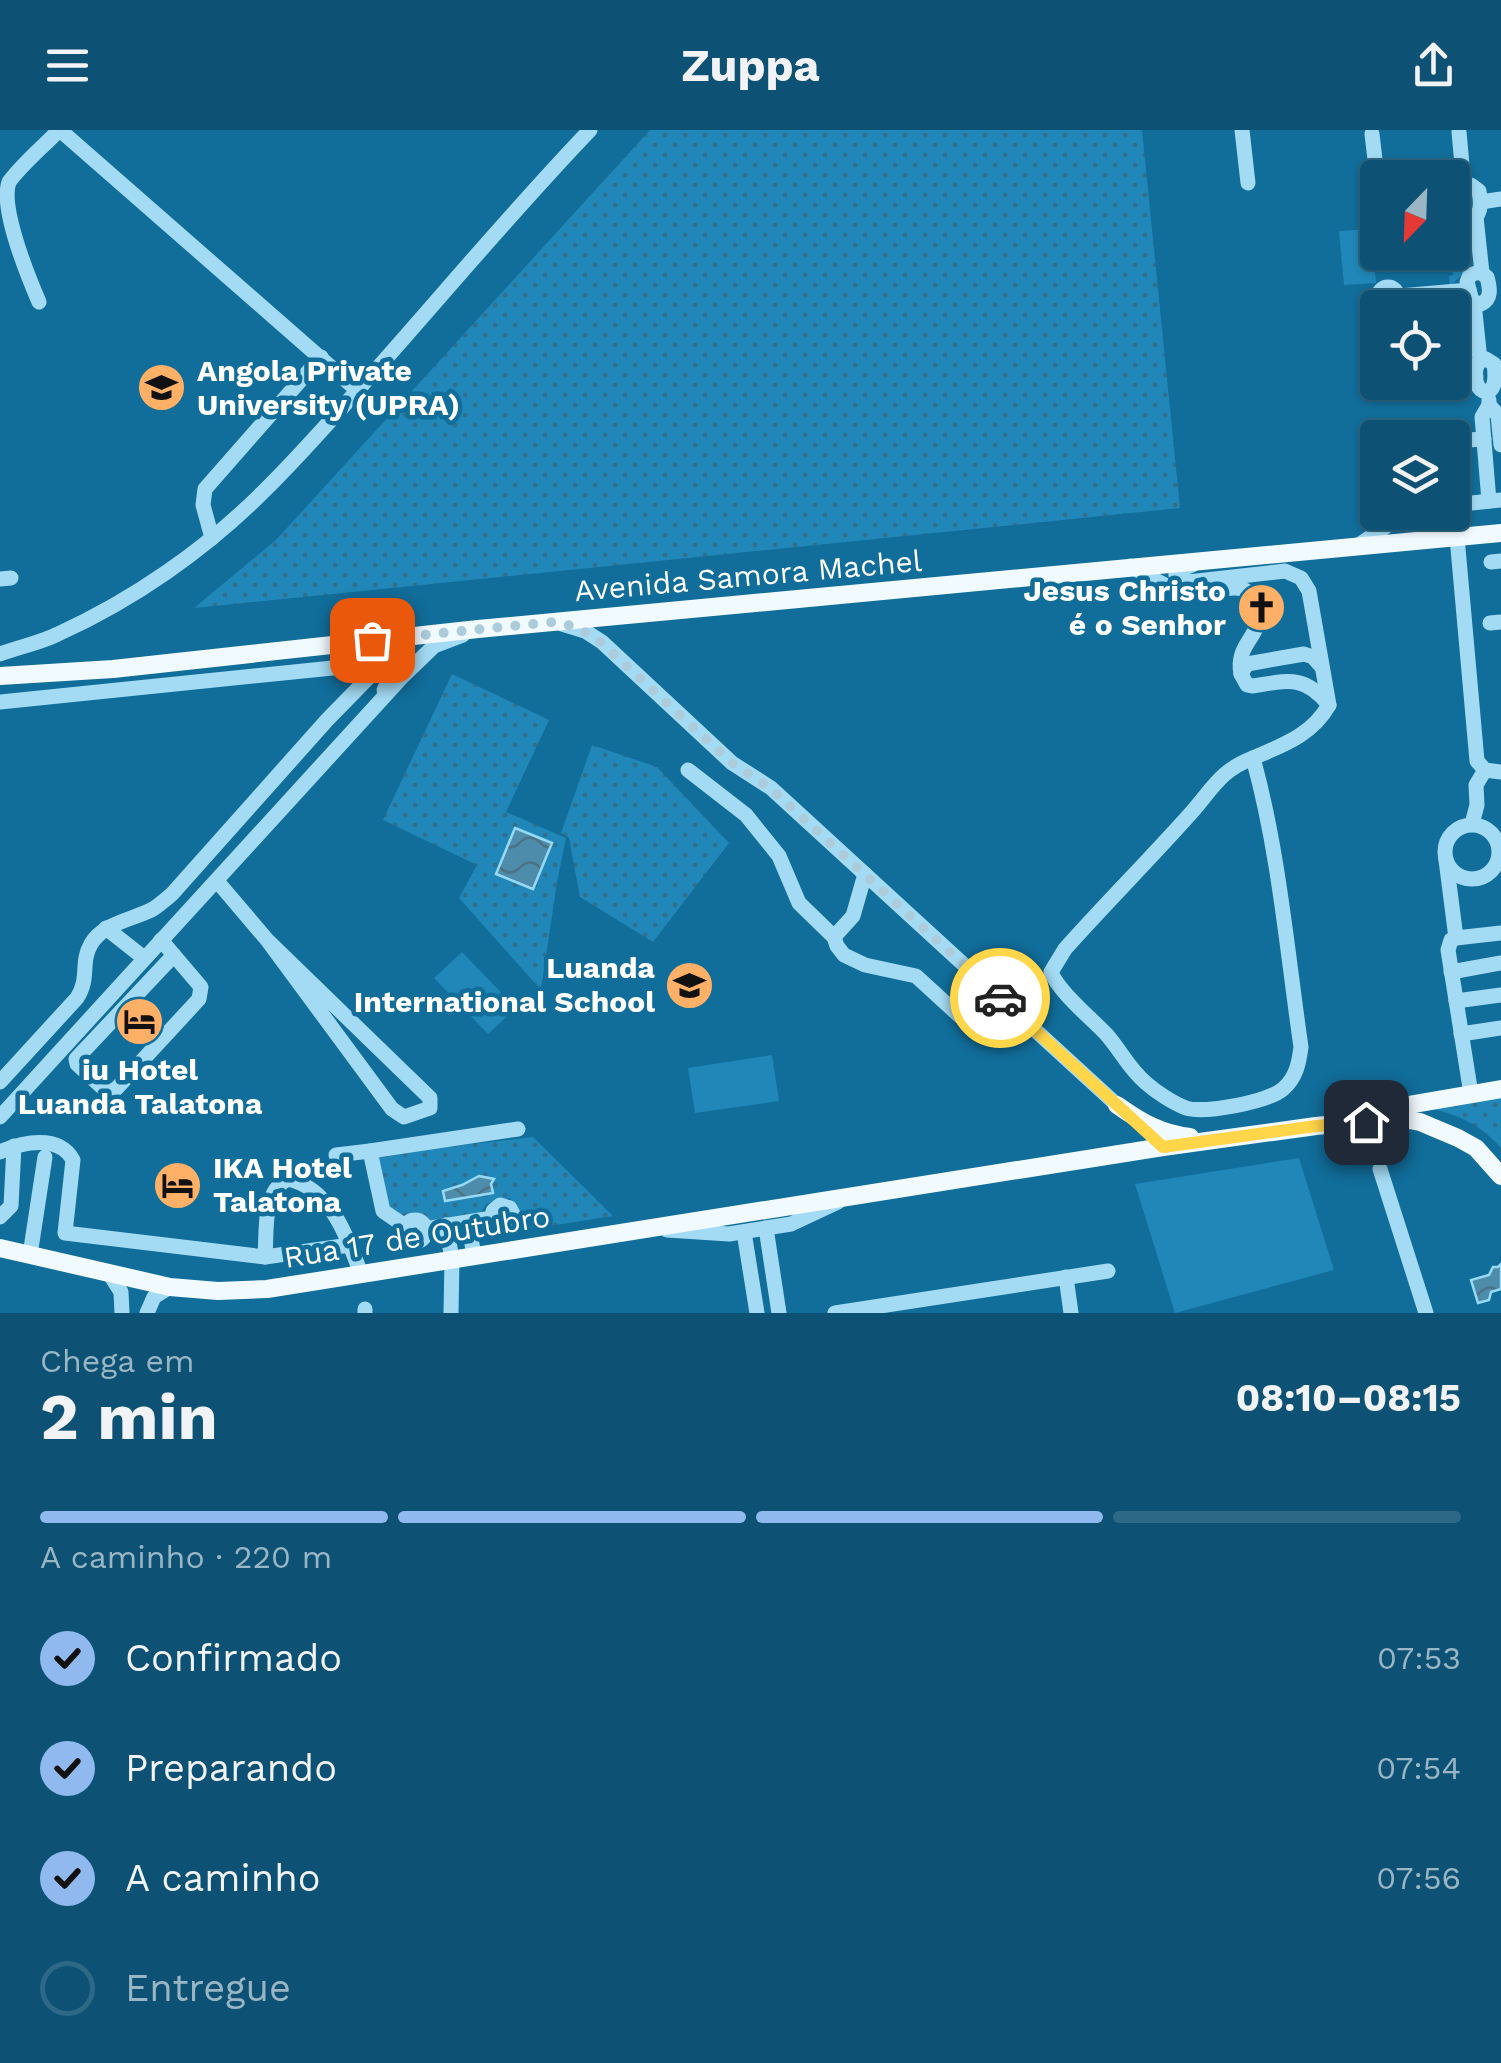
<!DOCTYPE html>
<html lang="pt">
<meta charset="utf-8">
<style>
:root{--surface:#0d5274;--page:#165879;--text:#f1f3f6;--muted:#9ab6c5;--line:#2d6986;--accent:#90b9f0}
body{margin:0;font-family:"Work Sans",sans-serif;background:var(--page);color:var(--text);height:100vh;display:flex;flex-direction:column;font-size:38px;white-space:nowrap}
*{box-sizing:border-box;margin:0}
p{font-size:32px;color:var(--muted)}
.icon{flex:none;width:55px;height:55px;fill:none;stroke:currentColor;stroke-width:2;stroke-linecap:round;stroke-linejoin:round}
.map{position:relative;height:1183px;overflow:hidden}
.panel{display:flex;flex-direction:column;background:var(--surface);flex:1}
.panel>*{flex:none}
.needle{width:65px;rotate:203deg}
.tools{position:absolute;left:1360px;top:30px;display:grid;gap:20px}
.tools a{display:grid;place-items:center;width:110px;height:110px;border-radius:10px;background:var(--surface);box-shadow:0 2px 8px #0004,0 0 0 2px var(--line);font-size:50px}
.pin{position:absolute;display:grid;place-items:center;width:85px;height:85px;color:#fff;margin:-42px;border-radius:20px;box-shadow:0 5px 15px #0006}
.courier{position:absolute;display:grid;place-items:center;width:100px;height:100px;margin:-50px;border:8px solid #ffd54a;border-radius:50%;background:#fff;color:#222;box-shadow:0 2px 12px #0007}
.overview em{font-style:normal;font-weight:700}
.overview div{display:flex;flex-direction:column-reverse}
.overview{display:flex;align-items:center;justify-content:space-between;height:170px;padding:0 40px}
h1{font-size:65px;font-weight:700;line-height:75px}
.bar{display:grid;grid-template-columns:repeat(4,1fr);gap:15px 10px;align-content:center;height:120px;padding:0 40px}
.bar i{height:12px;border-radius:8px;background:var(--line)}
.bar .current{background:var(--accent)}
.bar p{grid-column:span 4}
ol{padding:0 40px;list-style:none}
li{display:flex;align-items:center;gap:30px;height:110px}
li p{margin-inline-start:auto}
li .icon{padding:10px;border-radius:50%;background:var(--accent);color:#111;stroke-width:4}
li:last-child{color:var(--muted)}
li i{width:55px;height:55px;border:5px solid var(--line);border-radius:50%}
header{display:flex;justify-content:space-between;align-items:center;height:130px;padding:0 40px;background:var(--surface);font-size:45px;font-weight:700}
.map>svg:first-child{display:block}
.grass{fill:url(#grass-dots)}
.green{fill:#2087b8}
.water{fill:url(#water-waves);stroke:#96daf7;stroke-width:2.5}
.lines{fill:none;stroke-linecap:round;stroke-linejoin:round}
.minor{stroke:#a4dbf4;stroke-width:15}
.major{stroke:#f1faff;stroke-width:18}
.done{stroke:#acccdc;stroke-width:10;stroke-dasharray:0 18}
.route{stroke:#ffd54a;stroke-width:12}
.labels{text-anchor:middle;stroke-width:9;stroke-linejoin:round;paint-order:stroke}
.poi-label{font-size:30px;font-weight:bold;fill:#fff;stroke:#116d9a;text-anchor:start}
.street-label{font-size:30px;fill:#fff;stroke:#116d9a}
</style>
<header><svg class="icon" aria-label="menu" viewBox="0 0 24 24"><path d="M4 6h16M4 12h16M4 18h16"/></svg>Zuppa<svg class="icon" aria-label="share" viewBox="0 0 24 24"><path d="M12 15V3M7 8l5-5 5 5M5 13v7h14v-7"/></svg></header>
<div class="map">
<svg width="1501" height="1183" viewBox="0 0 1501 1183">
<defs>
<pattern id="grass-dots" width="8" height="8" patternUnits="userSpaceOnUse" patternTransform="scale(2.5)"><rect width="8" height="8" fill="#2087b8"/><path d="M2 2h.1M6 6h.1" fill="none" stroke="#326f8d" stroke-width="1.8" stroke-linecap="round"/></pattern>
<pattern id="water-waves" width="16" height="10" patternUnits="userSpaceOnUse" patternTransform="scale(2.5)"><rect width="16" height="10" fill="#4d8cab"/><path d="M0 5q4-4 8 0t8 0" fill="none" stroke="#4d7285"/></pattern>
</defs>
<rect width="100%" height="100%" fill="#116d9a"/>
<g class="grass">
<path d="M 650,0 L 1142,0 L 1180,378 L 194,478 L 276,410 Z"/>
<path d="M 1453,86 L 1465,93 L 1467,100 L 1460,101 L 1464,131 L 1471,131 L 1469,138 L 1450,156 L 1449,146 L 1453,145 L 1452,128 L 1457,127 L 1455,110 L 1453,109 Z"/>
<path d="M 452,544 L 549,590 L 506,682 L 566,708 L 557,752 L 541,860 L 459,768 L 477,735 L 383,690 Z"/>
<path d="M 592,615 L 657,637 L 729,713 L 653,812 L 580,767 L 569,708 L 561,703 Z"/>
<path d="M 1501,967 L 1501,1018 C 1478,992 1459,986 1427,977 Z"/>
<path d="M 533,1007 L 613,1086 L 511,1102 L 522,1086 L 510,1068 L 486,1074 L 480,1085 L 430,1093 L 421,1084 L 398,1088 L 385,1080 L 377,1025 Z"/>
</g>
<g class="green">
<path d="M 1371,99 L 1376,153 L 1344,155 L 1339,101 Z"/>
<path d="M 462,822 L 516,878 L 488,904 L 434,848 Z"/>
<path d="M 772,925 L 779,971 L 695,983 L 688,938 Z"/>
<path d="M 1299,1028 L 1334,1140 L 1175,1183 L 1135,1054 Z"/>
</g>
<g class="water">
<path d="M 515,698 L 552,713 L 533,759 L 496,744 Z"/>
<path d="M 479,1046 L 494,1049 L 491,1054 L 493,1063 L 445,1071 L 443,1061 L 462,1055 Z"/>
<path d="M 1501,1134 L 1501,1159 L 1491,1162 L 1489,1170 L 1478,1173 L 1471,1150 L 1489,1145 L 1493,1137 L 1498,1137 Z"/>
</g>
<g class="lines">
<g class="minor">
<path d="M 60,0 L 357,260"/>
<path d="M 1242,0 L 1248,53"/>
<path d="M 1459,2 L 1464,57"/>
<path d="M 1372,4 L 1378,55"/>
<path d="M 1471,55 L 1479,61 C 1488,107 1447,85 1464,57 Z"/>
<path d="M 1378,71 C 1371,74 1369,80 1372,87 L 1378,90"/>
<path d="M 1481,72 L 1501,69"/>
<path d="M 1476,87 L 1482,143"/>
<path d="M 1479,142 L 1487,147 C 1490,158 1492,169 1481,174 L 1472,171 L 1467,152 L 1470,145 Z"/>
<circle cx="1388" cy="167" r="10"/>
<path d="M 1399,166 L 1469,160"/>
<path d="M 39,172 C 27,144 0,77 9,52 C 23,33 43,17 59,0"/>
<path d="M 1474,173 L 1480,230"/>
<path d="M 1486,229 L 1494,234 C 1501,283 1462,258 1480,230 Z"/>
<path d="M 1452,249 L 1476,247"/>
<path d="M 1386,252 L 1387,260 L 1396,264 L 1404,260 L 1406,252"/>
<path d="M 1489,270 L 1489,275 L 1498,285 L 1501,315"/>
<path d="M 1452,311 L 1484,309"/>
<path d="M 1378,319 C 1364,335 1365,362 1378,378"/>
<path d="M 1489,371 L 1482,287 L 1489,275"/>
<path d="M 1452,375 L 1501,370"/>
<path d="M 1457,407 L 1477,631 L 1485,640 L 1501,642"/>
<path d="M 212,408 L 203,375 L 205,359 L 321,227"/>
<path d="M 1356,417 L 1407,382"/>
<path d="M 1491,432 L 1501,431"/>
<path d="M 1194,434 L 1180,440 L 1176,445 L 1179,450 L 1188,452 L 1285,441 L 1301,448 L 1309,461 L 1329,575 C 1312,605 1283,615 1253,628"/>
<path d="M 1130,436 C 1152,447 1170,462 1195,463 C 1210,464 1228,455 1242,459 C 1253,462 1257,476 1258,485 C 1260,507 1235,515 1241,544"/>
<path d="M 0,449 L 11,448"/>
<path d="M 1490,493 L 1501,492"/>
<path d="M 562,494 L 585,501 L 602,512 L 732,633 L 771,658 L 1117,975"/>
<path d="M 372,510 C 394,528 398,533 384,560"/>
<path d="M 0,524 C 19,517 40,513 58,504 C 133,470 205,420 263,362 C 305,321 343,276 382,233 C 451,155 518,75 590,0"/>
<path d="M 1321,536 L 1313,527 L 1304,524 L 1247,534 L 1241,544 L 1247,555 L 1252,556 C 1287,551 1304,544 1329,575"/>
<path d="M 0,572 L 362,535 L 371,538 L 373,543 L 327,590 L 172,764 C 166,769 159,775 153,779 C 132,790 103,793 91,814 C 80,833 90,848 77,868 L 0,952"/>
<path d="M 1253,628 C 1279,722 1287,821 1301,917 C 1299,933 1296,948 1283,959 C 1268,972 1204,984 1186,978 C 1173,973 1156,962 1146,953 C 1129,939 1121,921 1107,905 C 1092,889 1058,861 1051,842 L 1065,819 C 1106,773 1150,729 1191,683 C 1213,658 1221,640 1253,628 Z"/>
<path d="M 688,640 L 746,685 L 779,726 L 799,773 L 834,807 L 837,816 L 844,825 L 865,835 L 916,846 L 975,900 L 984,901 L 1010,878"/>
<path d="M 1472,694 L 1477,675 L 1476,655 L 1485,640"/>
<circle cx="1472" cy="722" r="27"/>
<path d="M 1446,730 L 1456,808 L 1451,810 L 1448,820 L 1471,964"/>
<path d="M 217,751 L 268,811 L 392,979 L 404,987 L 430,978 L 430,968 L 268,811"/>
<path d="M 106,798 L 144,828"/>
<path d="M 834,807 L 853,786 L 865,744"/>
<path d="M 1456,808 L 1501,803"/>
<path d="M 161,810 L 201,857 L 199,869 L 116,959 L 111,961 L 104,959 L 77,934 L 76,929 L 174,825"/>
<path d="M 1451,842 L 1501,833"/>
<path d="M 1456,871 L 1501,865"/>
<path d="M 1461,904 L 1501,898"/>
<path d="M 0,987 L 403,546 L 434,516 L 463,505"/>
<path d="M 0,1022 C 22,1012 59,1004 73,1030 L 65,1103 L 265,1127 L 350,1115"/>
<path d="M 336,1025 L 370,1021"/>
<path d="M 1380,1039 L 1426,1183"/>
<path d="M 0,1087 L 11,1076 L 14,1016"/>
<circle cx="415" cy="1101" r="11"/>
<path d="M 446,1095 L 452,1129 L 451,1183"/>
<path d="M 405,1096 L 383,1081 L 370,1021 L 518,999"/>
<path d="M 766,1098 L 779,1183"/>
<path d="M 425,1099 L 492,1088 L 496,1095 L 503,1097 L 512,1091 L 513,1084 L 510,1078 L 500,1075 L 493,1081 L 492,1088"/>
<path d="M 667,1100 L 729,1104 L 791,1094 L 838,1072"/>
<path d="M 744,1102 L 757,1183"/>
<path d="M 471,1108 L 474,1126"/>
<path d="M 30,1125 L 45,1027"/>
<path d="M 265,1127 C 267,1100 262,1064 287,1049 C 330,1057 348,1108 361,1144"/>
<path d="M 109,1143 L 121,1162 L 122,1183"/>
<path d="M 1066,1147 L 1071,1183"/>
<path d="M 147,1183 L 154,1167 L 170,1157"/>
<path d="M 365,1183 L 365,1179"/>
<path d="M 835,1183 L 1108,1141"/>
</g>
<g class="major">
<path d="M 0,546 L 113,539 L 478,499 L 1501,403"/>
<path d="M 1117,975 C 1141,992 1161,1004 1190,1007"/>
<path d="M 1379,980 L 1501,959"/>
<path d="M 0,1118 L 170,1157 L 218,1161 L 267,1159 L 1163,1017 L 1316,996 L 1398,988 L 1420,992 L 1458,1008 L 1476,1018 L 1501,1046"/>
</g>
</g>
<g class="lines">
<path class="done" d="M 372,510 L 553,492 L 568,495 L 594,506 L 732,633 L 770,658 L 1000,868"/>
<path class="route" d="M 1000,868 L 1163,1017 L 1316,996 L 1366,992"/>
</g>
<defs>
<symbol id="university-disc" viewBox="-11 -11 22 22"><circle r="9.5" fill="#ffb067" stroke="#116d9a"/><path d="M0-5L7-2L0 1L-7-2ZM-4 1L0 2.5L4 1V4Q0 6-4 4Z" fill="#111"/></symbol>
<symbol id="church-disc" viewBox="-11 -11 22 22"><circle r="9.5" fill="#ffb067" stroke="#116d9a"/><path d="M-1.2-6h2.4v3.5h3.3v2.4h-3.3V6h-2.4V-.1h-3.3v-2.4h3.3Z" fill="#111"/></symbol>
<symbol id="school-disc" viewBox="-11 -11 22 22"><circle r="9.5" fill="#ffb067" stroke="#116d9a"/><path d="M0-5L7-2L0 1L-7-2ZM-4 1L0 2.5L4 1V4Q0 6-4 4Z" fill="#111"/></symbol>
<symbol id="hotel-disc" viewBox="-11 -11 22 22"><circle r="9.5" fill="#ffb067" stroke="#116d9a"/><path d="M-6-4.5h1.5V1H6V5H4.5V3h-9V5H-6ZM-4 0a1.8 1.8 0 1 1 3.6 0ZM.5 0V-2.5h3Q6-2.5 6 0Z" fill="#111"/></symbol>
</defs>
<g fill-rule="evenodd">
<use href="#university-disc" x="134" y="230" width="55" height="55"/>
<use href="#church-disc" x="1234" y="450" width="55" height="55"/>
<use href="#school-disc" x="662" y="828" width="55" height="55"/>
<use href="#hotel-disc" x="112" y="864" width="55" height="55"/>
<use href="#hotel-disc" x="150" y="1028" width="55" height="55"/>
</g>
<g class="labels">
<g class="poi-label">
<text x="197" y="251">Angola Private<tspan x="197" dy="34">University (UPRA)</tspan></text>
<text x="1226" y="471" text-anchor="end">Jesus Christo<tspan x="1226" dy="34">é o Senhor</tspan></text>
<text x="655" y="848" text-anchor="end">Luanda<tspan x="655" dy="34">International School</tspan></text>
<text x="140" y="950" text-anchor="middle">iu Hotel<tspan x="140" dy="34">Luanda Talatona</tspan></text>
<text x="213" y="1048">IKA Hotel<tspan x="213" dy="34">Talatona</tspan></text>
</g>
<g class="street-label">
<text transform="translate(748 446) rotate(-5)" y="10">Avenida Samora Machel</text>
<text transform="translate(417 1107) rotate(-9)" y="10">Rua 17 de Outubro</text>
</g>
</g>
</svg>
<div class="tools">
<a><svg class="needle" viewBox="-14 -14 28 28"><path d="M0-13l5 13h-10z" fill="#e53935"/><path d="M0 13l5-13h-10z" fill="#9ab6c5"/></svg></a>
<a><svg class="icon" aria-label="locate" viewBox="0 0 24 24"><circle cx="12" cy="12" r="6"/><path d="M12 2v4M12 18v4M2 12h4M18 12h4"/></svg></a>
<a><svg class="icon" aria-label="layers" viewBox="0 0 24 24"><path d="M12 4l9 5-9 5-9-5zM3 14l9 5 9-5"/></svg></a>
</div>
<div class="pin" style="left:372px;top:510px;background:#ea580c"><svg class="icon" aria-label="bag" viewBox="0 0 24 24"><path d="M5 8h14l-1 12H6zM9 8a3 3 0 0 1 6 0"/></svg></div>
<div class="pin" style="left:1366px;top:992px;background:#1f2937"><svg class="icon" aria-label="home" viewBox="0 0 24 24"><path d="M3 11l9-7 9 7M6 9v11h12V9"/></svg></div>
<div class="courier" style="left:1000px;top:868px"><svg class="icon" aria-label="car" viewBox="0 0 24 24"><path d="M5 17H2v-5l4-1 3-4h7l3 4 3 1v5h-3M9 17h6M6 11h13"/><circle cx="7" cy="17" r="2"/><circle cx="17" cy="17" r="2"/></svg></div>
</div>
<section class="panel">
<div class="overview"><div><h1>2 min</h1><p>Chega em</p></div><em>08:10–08:15</em></div>
<div class="bar"><i class="current"></i><i class="current"></i><i class="current"></i><i></i><p>A caminho · 220 m</p></div>
<ol>
<li><svg class="icon" aria-label="check" viewBox="0 0 24 24"><path d="M5 12l5 5 9-10"/></svg>Confirmado<p>07:53</p></li>
<li><svg class="icon" aria-label="check" viewBox="0 0 24 24"><path d="M5 12l5 5 9-10"/></svg>Preparando<p>07:54</p></li>
<li><svg class="icon" aria-label="check" viewBox="0 0 24 24"><path d="M5 12l5 5 9-10"/></svg>A caminho<p>07:56</p></li>
<li><i></i>Entregue</li>
</ol>
</section>
